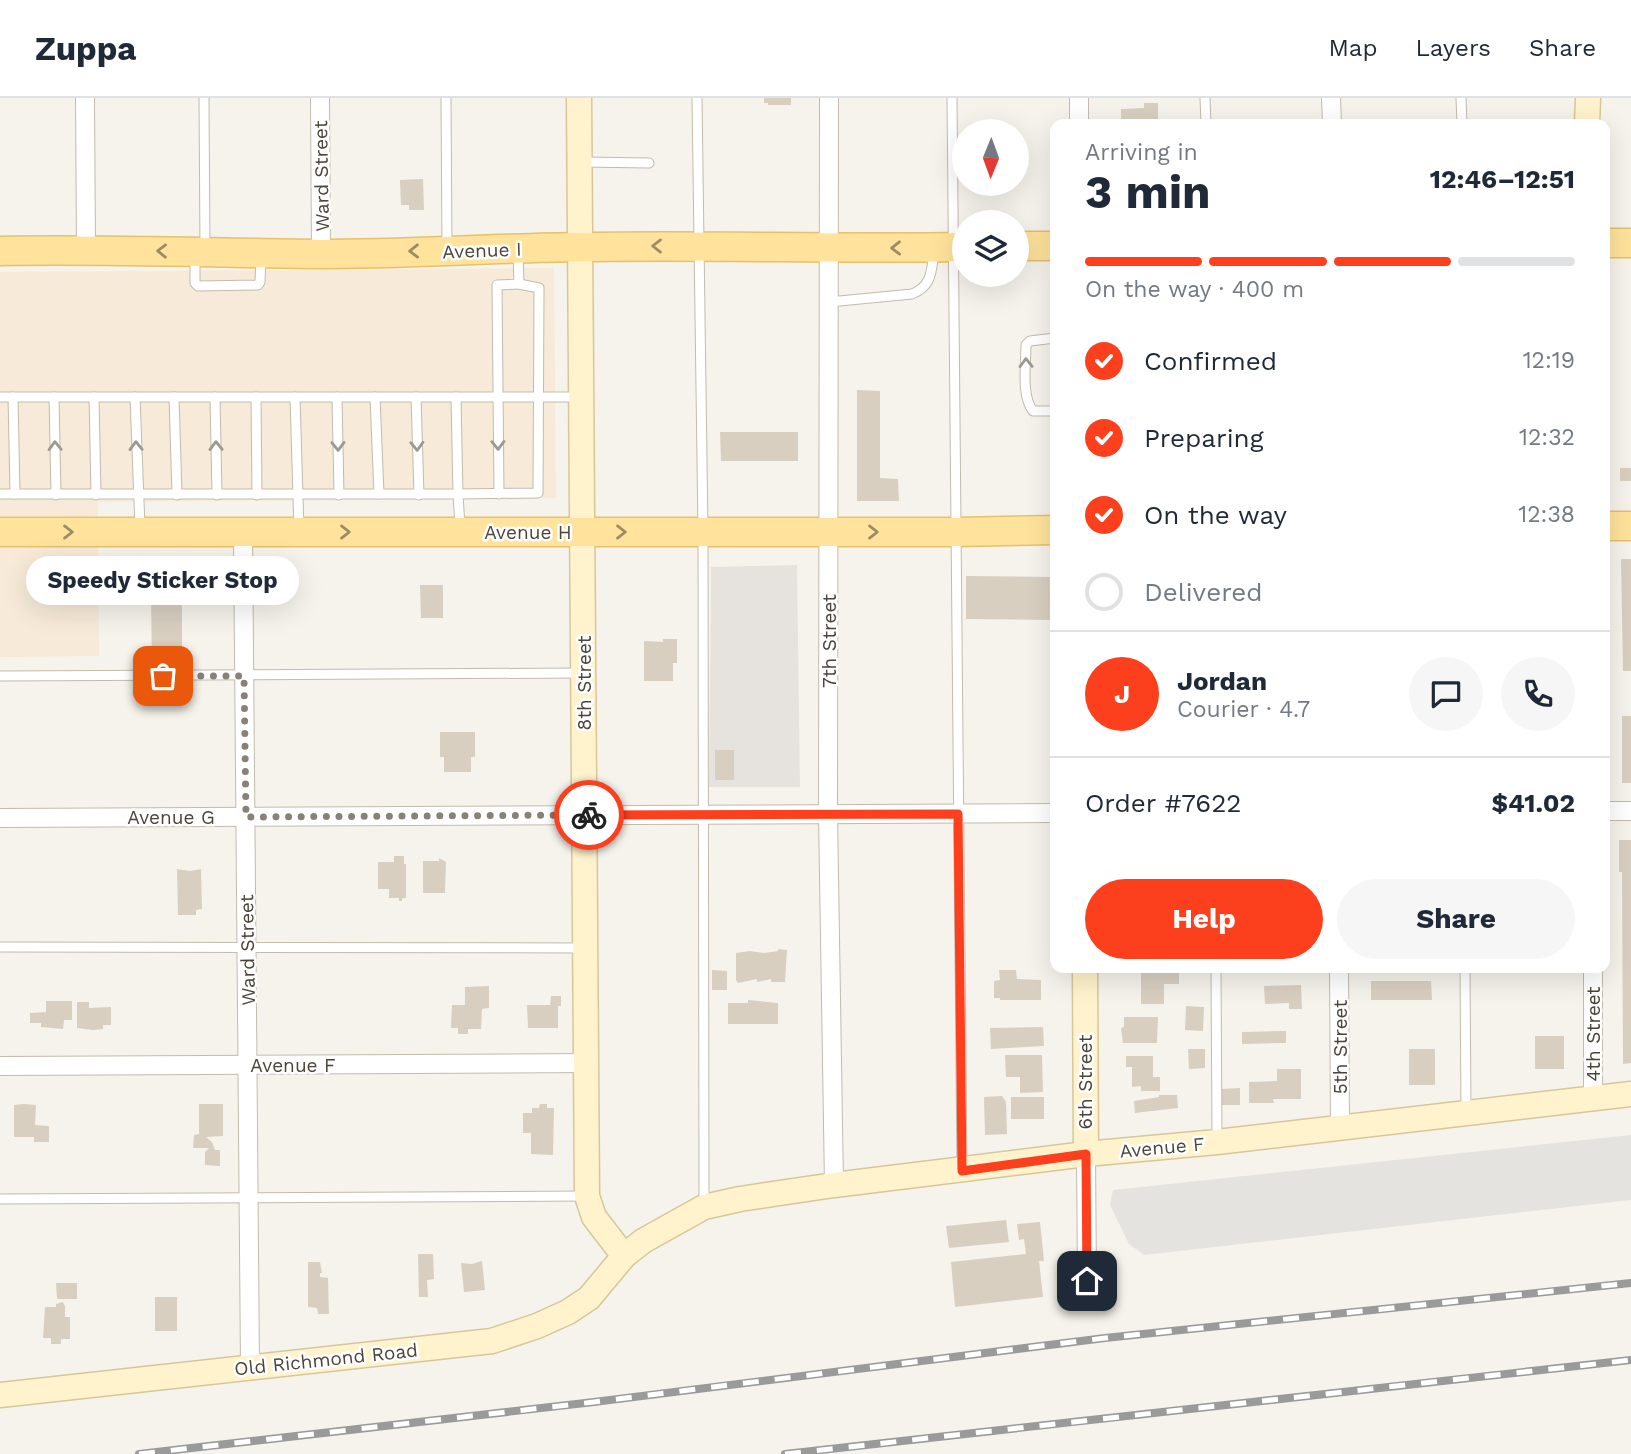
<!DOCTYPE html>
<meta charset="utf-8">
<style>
:root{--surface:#fff;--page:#f6f6f7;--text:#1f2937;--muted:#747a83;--line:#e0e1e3;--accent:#fc3f1d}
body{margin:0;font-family:"Work Sans",sans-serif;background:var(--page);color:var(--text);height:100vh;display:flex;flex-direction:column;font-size:26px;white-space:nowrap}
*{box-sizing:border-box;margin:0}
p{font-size:23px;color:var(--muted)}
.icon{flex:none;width:38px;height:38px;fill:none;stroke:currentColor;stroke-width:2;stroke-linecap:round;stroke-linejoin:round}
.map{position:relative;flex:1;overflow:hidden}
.side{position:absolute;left:1050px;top:21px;width:560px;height:854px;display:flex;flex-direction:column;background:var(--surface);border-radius:14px;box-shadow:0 7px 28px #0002}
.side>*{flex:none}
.needle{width:46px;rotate:181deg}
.tools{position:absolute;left:952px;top:21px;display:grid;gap:14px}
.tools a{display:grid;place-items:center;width:77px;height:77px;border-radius:50%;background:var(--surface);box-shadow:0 7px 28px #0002;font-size:35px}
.pin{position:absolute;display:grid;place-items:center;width:60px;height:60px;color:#fff;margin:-30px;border-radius:14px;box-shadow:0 4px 10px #0006}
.courier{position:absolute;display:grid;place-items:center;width:70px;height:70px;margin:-35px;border:5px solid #fc3f1d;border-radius:50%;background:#fff;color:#222;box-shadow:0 2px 9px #0007}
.bubble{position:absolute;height:49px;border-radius:24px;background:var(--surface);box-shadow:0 7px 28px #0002;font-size:23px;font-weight:700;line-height:49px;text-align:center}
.head em{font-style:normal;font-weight:700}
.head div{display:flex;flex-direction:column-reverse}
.head{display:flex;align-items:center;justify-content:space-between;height:119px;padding:0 35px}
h1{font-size:46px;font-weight:700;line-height:52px}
.bar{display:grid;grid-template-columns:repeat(4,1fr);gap:10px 7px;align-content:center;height:84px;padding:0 35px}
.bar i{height:9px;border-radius:5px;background:var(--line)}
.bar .on{background:var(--accent)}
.bar p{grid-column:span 4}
.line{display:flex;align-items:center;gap:18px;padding:0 35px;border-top:2px solid var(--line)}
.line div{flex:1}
.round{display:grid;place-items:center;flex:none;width:74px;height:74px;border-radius:37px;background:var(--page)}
ol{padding:0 35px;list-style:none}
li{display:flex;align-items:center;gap:21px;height:77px}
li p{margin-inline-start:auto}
li .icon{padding:7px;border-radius:50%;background:var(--accent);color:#fff;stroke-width:4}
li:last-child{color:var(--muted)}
li i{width:38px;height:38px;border:4px solid var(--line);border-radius:50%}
.cta{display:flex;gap:14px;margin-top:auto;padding:14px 35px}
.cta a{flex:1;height:80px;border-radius:42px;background:var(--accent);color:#fff;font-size:28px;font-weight:700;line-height:80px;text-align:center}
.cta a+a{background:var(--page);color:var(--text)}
header{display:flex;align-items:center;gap:42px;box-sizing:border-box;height:98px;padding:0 35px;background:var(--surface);border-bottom:2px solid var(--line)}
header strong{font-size:33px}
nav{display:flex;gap:38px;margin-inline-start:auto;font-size:24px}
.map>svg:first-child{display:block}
.commercial{fill:#f7ead8}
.industrial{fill:#e6e2dd}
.parking{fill:#e5e3e0}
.building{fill:#d8cfc1}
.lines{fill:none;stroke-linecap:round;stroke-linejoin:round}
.lane-casing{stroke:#c2bbae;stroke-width:11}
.street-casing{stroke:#c2bbae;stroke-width:20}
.secondary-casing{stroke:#d6c79b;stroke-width:27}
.primary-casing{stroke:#e6c16a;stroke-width:31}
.lane{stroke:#fff;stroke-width:9}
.street{stroke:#fff;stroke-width:18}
.secondary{stroke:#fff3cd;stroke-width:24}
.primary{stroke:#ffe39c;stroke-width:28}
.rail-casing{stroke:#9a9a9a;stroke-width:8}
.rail{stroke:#fff;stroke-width:5;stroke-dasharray:16;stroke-linecap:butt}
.oneway{stroke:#9c8c66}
.oneway2{stroke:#9c9892}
.done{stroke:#878178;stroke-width:7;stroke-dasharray:0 12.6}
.route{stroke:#fc3f1d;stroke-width:9}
.labels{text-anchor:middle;stroke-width:5;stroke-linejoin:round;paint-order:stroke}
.street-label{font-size:19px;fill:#4b4439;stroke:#fff}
</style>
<header>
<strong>Zuppa</strong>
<nav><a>Map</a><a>Layers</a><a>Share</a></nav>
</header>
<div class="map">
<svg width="1631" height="1356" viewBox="0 0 1631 1356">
<rect width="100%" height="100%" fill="#f6f3ec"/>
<path class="commercial" d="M 554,170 L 556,400 L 98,404 L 99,558 L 0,559 L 0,174 Z"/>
<path class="industrial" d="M 797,467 L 800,689 L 709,689 L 711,469 Z"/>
<path class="parking" d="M 1631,1037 L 1631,1102 L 1144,1157 L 1129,1146 L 1110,1107 L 1113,1092 Z"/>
<g class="building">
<path d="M 764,0 L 791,0 L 791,7 L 768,7 L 768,5 L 764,5 Z"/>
<path d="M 1144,5 L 1158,5 L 1158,26 L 1114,26 L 1114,22 L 1121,21 L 1121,11 L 1144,10 Z"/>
<path d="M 423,81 L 424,112 L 409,112 L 409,107 L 401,107 L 400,82 Z"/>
<path d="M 857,292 L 880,293 L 880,380 L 898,381 L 899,403 L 857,403 Z"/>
<path d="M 720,334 L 798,334 L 798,363 L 721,363 Z"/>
<rect x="1620" y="370" width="11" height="13"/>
<path d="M 1621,461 L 1631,461 L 1631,573 L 1623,573 Z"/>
<path d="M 966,478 L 1051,479 L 1051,522 L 966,521 Z"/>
<path d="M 420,487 L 443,487 L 443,520 L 421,520 Z"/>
<path d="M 151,496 L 182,496 L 182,571 L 152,571 Z"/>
<path d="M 663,541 L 677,541 L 677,565 L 673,565 L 673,583 L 644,583 L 644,543 L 663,544 Z"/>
<rect x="1622" y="618" width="9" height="67"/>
<path d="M 440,634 L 475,634 L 475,659 L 471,659 L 471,674 L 444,674 L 444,659 L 440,659 Z"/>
<rect x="715" y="652" width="19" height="30"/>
<path d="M 1619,742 L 1631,742 L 1631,965 L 1623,966 L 1622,774 L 1619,774 Z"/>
<path d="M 394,758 L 404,758 L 404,766 L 406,766 L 406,800 L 402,800 L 402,803 L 399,803 L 399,800 L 389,800 L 389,791 L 378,791 L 378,764 L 394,764 Z"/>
<path d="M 439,760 L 446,764 L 445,795 L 423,795 L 423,763 L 439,763 Z"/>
<path d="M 177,771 L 190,773 L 201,771 L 202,811 L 196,812 L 196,817 L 178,817 Z"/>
<path d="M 778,851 L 787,852 L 785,884 L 771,884 L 771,881 L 757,884 L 757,881 L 738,885 L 736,882 L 736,855 L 750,853 L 764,855 L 778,853 Z"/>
<path d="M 1141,870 L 1179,870 L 1179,886 L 1164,886 L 1164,906 L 1141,906 Z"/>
<path d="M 712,872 L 727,873 L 727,892 L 712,892 Z"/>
<path d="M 999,872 L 1016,872 L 1017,881 L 1041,882 L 1041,902 L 1000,902 L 1000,900 L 994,900 L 994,883 L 1000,882 Z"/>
<path d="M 1371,883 L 1431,883 L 1432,902 L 1371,902 Z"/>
<path d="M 1301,887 L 1302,911 L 1289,911 L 1289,905 L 1265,906 L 1264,888 Z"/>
<path d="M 489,888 L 489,910 L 482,911 L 481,931 L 468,931 L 468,936 L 458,936 L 458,930 L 451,930 L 452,907 L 465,907 L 465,889 Z"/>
<path d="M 551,898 L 561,898 L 561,908 L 558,908 L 558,930 L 528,930 L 527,907 L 550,907 Z"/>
<path d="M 748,902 L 778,905 L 778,926 L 728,926 L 728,905 L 748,905 Z"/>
<path d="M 46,903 L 72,903 L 72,922 L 64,922 L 63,931 L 41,929 L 41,925 L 30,925 L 30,915 L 46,914 Z"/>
<path d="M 77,904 L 89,904 L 89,910 L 111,909 L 111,927 L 103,927 L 103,931 L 93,932 L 77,930 Z"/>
<path d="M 1186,908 L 1204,909 L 1203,933 L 1185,932 Z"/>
<path d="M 1124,919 L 1158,919 L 1157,945 L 1123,945 L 1121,930 L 1124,929 Z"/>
<path d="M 1043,929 L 1044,948 L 991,951 L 990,930 Z"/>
<path d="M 1286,933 L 1286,945 L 1242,946 L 1242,934 Z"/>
<rect x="1535" y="938" width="29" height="33"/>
<path d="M 1188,951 L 1205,951 L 1205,970 L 1189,971 Z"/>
<rect x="1409" y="951" width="26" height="36"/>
<path d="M 1005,957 L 1042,957 L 1043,994 L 1020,995 L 1020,979 L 1006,979 Z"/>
<path d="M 1126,958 L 1153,958 L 1153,979 L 1160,979 L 1160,993 L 1141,993 L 1141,988 L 1132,989 L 1132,969 L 1126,969 Z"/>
<path d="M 1277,971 L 1301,971 L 1301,1001 L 1273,1001 L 1274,1005 L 1249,1005 L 1249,984 L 1277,983 Z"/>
<path d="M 1240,990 L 1240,1007 L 1221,1007 L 1221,991 Z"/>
<path d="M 1159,997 L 1177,997 L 1178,1010 L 1135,1015 L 1134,1003 L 1159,999 Z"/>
<path d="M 1002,998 L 1006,1004 L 1007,1036 L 985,1037 L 984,999 Z"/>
<rect x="1011" y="999" width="33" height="22"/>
<path d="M 24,1006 L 36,1007 L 35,1027 L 49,1028 L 49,1044 L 34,1044 L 34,1039 L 14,1039 L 14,1007 Z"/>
<path d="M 199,1006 L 223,1006 L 223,1038 L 206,1039 L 212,1044 L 215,1052 L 220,1052 L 220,1068 L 205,1067 L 205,1054 L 209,1050 L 193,1050 L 194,1037 L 199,1036 Z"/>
<path d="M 540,1006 L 547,1006 L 547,1010 L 554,1010 L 553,1057 L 531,1056 L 531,1035 L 523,1035 L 523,1015 L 532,1015 L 532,1010 L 539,1010 Z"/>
<path d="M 1006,1122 L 1009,1144 L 949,1150 L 946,1128 Z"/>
<path d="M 1040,1124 L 1044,1163 L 1039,1163 L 1043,1199 L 955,1209 L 951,1164 L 1026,1156 L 1024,1141 L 1019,1142 L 1017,1126 Z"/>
<path d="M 418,1156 L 433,1156 L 434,1181 L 427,1182 L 428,1199 L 419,1199 Z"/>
<path d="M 482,1163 L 485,1192 L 464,1194 L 461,1165 L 472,1166 Z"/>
<path d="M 308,1164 L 320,1164 L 322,1175 L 320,1175 L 320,1179 L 328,1180 L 329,1216 L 318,1216 L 317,1210 L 308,1209 Z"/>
<path d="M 56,1185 L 77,1185 L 77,1201 L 57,1201 Z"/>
<rect x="155" y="1199" width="22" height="34"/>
<path d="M 63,1204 L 65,1208 L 65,1219 L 70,1219 L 70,1241 L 61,1241 L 61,1246 L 51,1246 L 51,1240 L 43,1240 L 45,1209 L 56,1209 L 56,1206 Z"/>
</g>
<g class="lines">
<defs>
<g id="lane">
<path d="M 204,0 L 205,152"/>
<path d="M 446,0 L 447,151"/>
<path d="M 697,0 L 703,434 L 704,1107"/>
<path d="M 952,0 L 962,1071"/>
<path d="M 1205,0 L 1206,26"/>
<path d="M 1461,0 L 1462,26"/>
<path d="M 582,64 L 649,65"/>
<path d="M 195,159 L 195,185 L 198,188 L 258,187 L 260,184 L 261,159"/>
<path d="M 829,204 L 912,196 C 932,188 931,174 934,155"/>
<path d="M 1055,240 L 1030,243 L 1026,247 C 1026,266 1021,298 1033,313 L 1055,313"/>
<path d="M 0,299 L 579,299"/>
<path d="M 13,299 L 15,396"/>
<path d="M 54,299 L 56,397"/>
<path d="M 94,299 L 96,397"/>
<path d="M 135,299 L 140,429"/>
<path d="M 174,299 L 177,397"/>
<path d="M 215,299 L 217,397"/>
<path d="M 256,299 L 257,397"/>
<path d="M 295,299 L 299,432"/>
<path d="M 337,299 L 339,397"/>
<path d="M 375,299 L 379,396"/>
<path d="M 416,299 L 419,397"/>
<path d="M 0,396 L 458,396 L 456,299"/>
<path d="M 499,396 L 497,187 L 519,186 L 518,152"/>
<path d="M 460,429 L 458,396 L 538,395 L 539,190 L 519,186"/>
<path d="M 0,578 L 582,575"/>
<path d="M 0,849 L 584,850"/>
<path d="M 1216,870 L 1217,1042"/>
<path d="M 1465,870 L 1466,1015"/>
<path d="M 0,1101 L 586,1098"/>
</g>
<g id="street">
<path d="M 85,0 L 86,152"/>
<path d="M 320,0 L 321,156"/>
<path d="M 829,0 L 828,716 L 834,1087"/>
<path d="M 1079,0 L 1079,26"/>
<path d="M 1331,0 L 1332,26"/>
<path d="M 243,434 L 250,1270"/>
<path d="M 1605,713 L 1631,713"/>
<path d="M 0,720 L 1055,715"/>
<path d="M 1339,870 L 1340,1029"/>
<path d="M 1593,870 L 1593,1002"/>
<path d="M 0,968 L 586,965"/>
<path d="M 1086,1056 L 1087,1183"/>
</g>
<g id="secondary">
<path d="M 579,0 L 587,1098 L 594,1119 L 624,1158"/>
<path d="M 1587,26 L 1588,0"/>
<path d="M 1085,870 L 1086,1056"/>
<path d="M 0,1297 L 492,1243 L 537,1228 L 568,1214 L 589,1200 L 624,1158 L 643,1143 L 704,1109 L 740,1101 L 834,1087 L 1086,1056 L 1217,1044 L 1631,996"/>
</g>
<g id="primary">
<path d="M 1605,145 L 1631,145"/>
<path d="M 1017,148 L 1055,148"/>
<path d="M 0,153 C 106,151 212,155 318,156 C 406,156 494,150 583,149 C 710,147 837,151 964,149"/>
<path d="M 1605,428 L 1631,428"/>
<path d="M 0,434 L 955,434 L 1055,432"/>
</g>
</defs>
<use href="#lane" class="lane-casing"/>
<use href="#street" class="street-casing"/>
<use href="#secondary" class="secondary-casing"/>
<use href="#primary" class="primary-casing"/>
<use href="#lane" class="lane"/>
<use href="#street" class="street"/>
<use href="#secondary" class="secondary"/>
<use href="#primary" class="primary"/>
<defs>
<g id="rail">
<path d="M 139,1356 L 594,1304 L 1105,1240 L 1631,1185"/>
<path d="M 785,1356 L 1631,1262"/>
</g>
</defs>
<use href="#rail" class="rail-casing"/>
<use href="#rail" class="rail"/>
</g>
<defs><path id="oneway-chevron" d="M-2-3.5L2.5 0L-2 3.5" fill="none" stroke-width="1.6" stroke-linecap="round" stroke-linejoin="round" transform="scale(1.75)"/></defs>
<g class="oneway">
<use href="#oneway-chevron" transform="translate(657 148) rotate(180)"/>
<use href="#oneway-chevron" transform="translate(896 150) rotate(179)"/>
<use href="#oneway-chevron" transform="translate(162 153) rotate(-179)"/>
<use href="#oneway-chevron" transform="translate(414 153) rotate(179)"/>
<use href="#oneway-chevron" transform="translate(68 434)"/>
<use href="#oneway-chevron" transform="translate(345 434)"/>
<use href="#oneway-chevron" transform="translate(621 434)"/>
<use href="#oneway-chevron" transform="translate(873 434)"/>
</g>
<g class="oneway2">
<use href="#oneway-chevron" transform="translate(1026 265) rotate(-91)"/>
<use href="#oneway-chevron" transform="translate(498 347) rotate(89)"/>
<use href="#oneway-chevron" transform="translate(55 348) rotate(-92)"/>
<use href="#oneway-chevron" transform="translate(136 348) rotate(-91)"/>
<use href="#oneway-chevron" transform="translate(216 348) rotate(-91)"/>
<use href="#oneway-chevron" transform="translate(338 348) rotate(89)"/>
<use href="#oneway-chevron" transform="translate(417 348) rotate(88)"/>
</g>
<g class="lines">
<path class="done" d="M 163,578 L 244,578 L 246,719 L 589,717"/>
<path class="route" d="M 589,717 L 958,716 L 962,1073 L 1086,1056 L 1087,1183"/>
</g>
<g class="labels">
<g class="street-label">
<text transform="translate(321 78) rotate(-91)" y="7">Ward Street</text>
<text transform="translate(482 152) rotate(-2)" y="7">Avenue I</text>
<text x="528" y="441">Avenue H</text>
<text transform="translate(829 543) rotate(-90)" y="7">7th Street</text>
<text transform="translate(584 585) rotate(-90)" y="7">8th Street</text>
<text x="171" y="726">Avenue G</text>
<text transform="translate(247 852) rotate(-91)" y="7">Ward Street</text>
<text transform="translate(1593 936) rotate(-90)" y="7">4th Street</text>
<text transform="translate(1340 949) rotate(-90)" y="7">5th Street</text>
<text x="293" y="974">Avenue F</text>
<text transform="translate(1085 984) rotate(-90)" y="7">6th Street</text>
<text transform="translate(1162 1049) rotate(-5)" y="7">Avenue F</text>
<text transform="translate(326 1261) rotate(-6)" y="7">Old Richmond Road</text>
</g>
</g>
</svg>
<div class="tools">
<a><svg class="needle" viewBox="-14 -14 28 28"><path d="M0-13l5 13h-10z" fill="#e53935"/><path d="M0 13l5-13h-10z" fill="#747a83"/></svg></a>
<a><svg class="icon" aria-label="layers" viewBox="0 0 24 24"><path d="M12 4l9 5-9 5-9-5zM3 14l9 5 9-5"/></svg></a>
</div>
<div class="pin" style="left:163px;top:578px;background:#ea580c"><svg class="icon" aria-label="bag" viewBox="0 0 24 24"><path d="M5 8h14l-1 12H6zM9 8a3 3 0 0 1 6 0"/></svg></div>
<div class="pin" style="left:1087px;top:1183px;background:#1f2937"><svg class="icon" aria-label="home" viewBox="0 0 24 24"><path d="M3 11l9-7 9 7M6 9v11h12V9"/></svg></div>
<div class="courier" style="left:589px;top:717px"><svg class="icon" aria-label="bike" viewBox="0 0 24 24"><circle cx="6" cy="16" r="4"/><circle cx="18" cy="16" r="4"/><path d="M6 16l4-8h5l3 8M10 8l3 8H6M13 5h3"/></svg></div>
<div class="bubble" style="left:26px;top:458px;width:273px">Speedy Sticker Stop</div>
<section class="side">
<div class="head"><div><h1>3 min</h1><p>Arriving in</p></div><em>12:46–12:51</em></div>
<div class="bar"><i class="on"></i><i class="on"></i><i class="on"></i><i></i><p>On the way · 400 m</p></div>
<ol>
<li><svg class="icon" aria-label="check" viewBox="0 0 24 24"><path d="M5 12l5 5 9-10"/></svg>Confirmed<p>12:19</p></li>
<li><svg class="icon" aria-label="check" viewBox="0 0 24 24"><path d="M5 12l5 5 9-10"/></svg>Preparing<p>12:32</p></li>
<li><svg class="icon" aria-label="check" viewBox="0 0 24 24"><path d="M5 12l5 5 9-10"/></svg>On the way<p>12:38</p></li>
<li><i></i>Delivered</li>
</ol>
<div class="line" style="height:126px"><b class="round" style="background:var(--accent);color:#fff">J</b><div><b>Jordan</b><p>Courier · 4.7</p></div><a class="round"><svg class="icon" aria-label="chat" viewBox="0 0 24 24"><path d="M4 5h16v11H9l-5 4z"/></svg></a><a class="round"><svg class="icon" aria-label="phone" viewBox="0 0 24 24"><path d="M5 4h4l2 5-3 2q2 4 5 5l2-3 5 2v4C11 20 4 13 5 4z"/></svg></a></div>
<div class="line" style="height:91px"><div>Order #7622</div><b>$41.02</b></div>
<div class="cta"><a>Help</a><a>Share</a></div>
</section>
</div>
